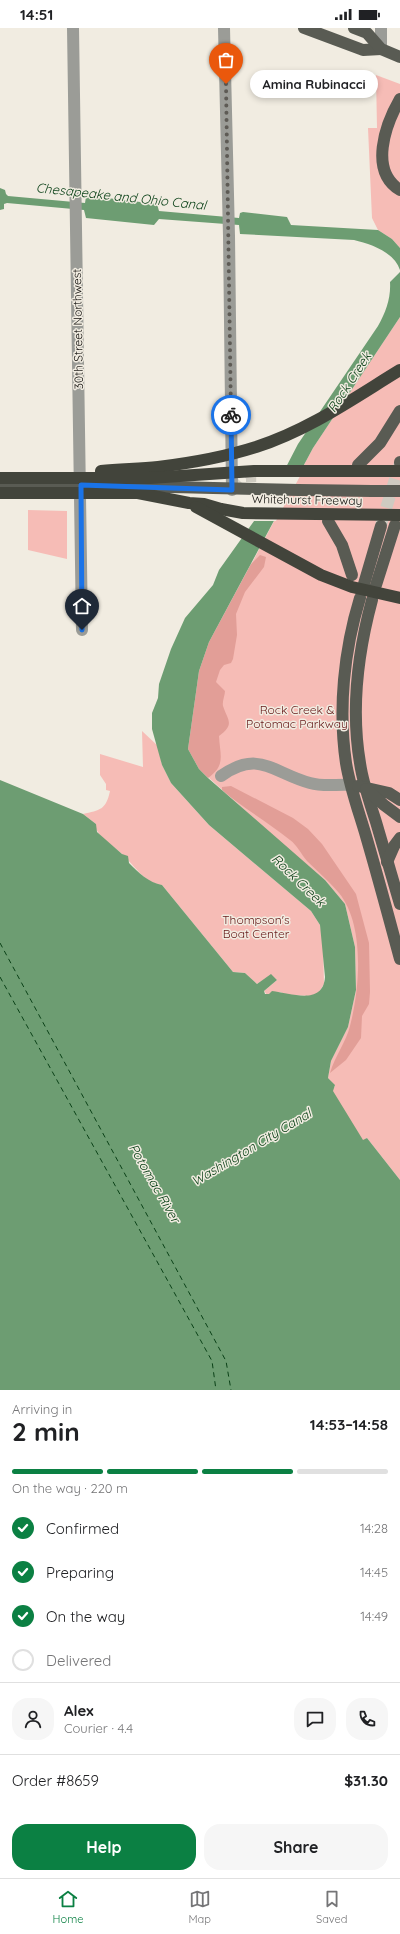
<!DOCTYPE html>
<meta charset="utf-8">
<style>
:root{--surface:#fff;--page:#f6f6f6;--text:#202124;--muted:#757577;--line:#e0e0e0;--accent:#0b8043}
body{margin:0;font-family:Quicksand,sans-serif;background:var(--page);color:var(--text);height:100vh;display:flex;flex-direction:column;font-size:15px;white-space:nowrap}
*{box-sizing:border-box;margin:0}
p{font-size:13px;color:var(--muted)}
.icon{flex:none;width:22px;height:22px;fill:none;stroke:currentColor;stroke-width:2;stroke-linecap:round;stroke-linejoin:round}
.map{position:relative;height:1362px;overflow:hidden}
.side{display:flex;flex-direction:column;background:var(--surface);flex:1}
.side>*{flex:none}
.pin{position:absolute;display:grid;place-items:center;width:34px;height:34px;color:#fff;margin:-41px -17px;border-radius:50% 50% 50% 0;rotate:-45deg;box-shadow:0 0 4px #0007}
.pin .icon{rotate:45deg}
.courier{position:absolute;display:grid;place-items:center;width:40px;height:40px;margin:-20px;border:3px solid #1a73e8;border-radius:50%;background:#fff;color:#222;box-shadow:0 1px 5px #0007}
.bubble{position:absolute;height:28px;border-radius:14px;background:var(--surface);box-shadow:0 2px 6px #0003;font-size:13px;font-weight:700;line-height:28px;text-align:center}
.headline em{font-style:normal;font-weight:700}
.headline div{display:flex;flex-direction:column-reverse}
.headline{display:flex;align-items:center;justify-content:space-between;height:68px;padding:0 12px}
h1{font-size:26px;font-weight:700;line-height:30px}
.bar{display:grid;grid-template-columns:repeat(4,1fr);gap:6px 4px;align-content:center;height:48px;padding:0 12px}
.bar i{height:5px;border-radius:3px;background:var(--line)}
.bar .current{background:var(--accent)}
.bar p{grid-column:span 4}
.line{display:flex;align-items:center;gap:10px;padding:0 12px;border-top:1px solid var(--line)}
.line div{flex:1}
.round{display:grid;place-items:center;flex:none;width:42px;height:42px;border-radius:16px;background:var(--page)}
ol{padding:0 12px;list-style:none}
li{display:flex;align-items:center;gap:12px;height:44px}
li p{margin-inline-start:auto}
li .icon{padding:4px;border-radius:50%;background:var(--accent);color:#fff;stroke-width:4}
li:last-child{color:var(--muted)}
li i{width:22px;height:22px;border:2px solid var(--line);border-radius:50%}
.action{display:flex;gap:8px;margin-top:auto;padding:8px 12px}
.action a{flex:1;height:46px;border-radius:16px;background:var(--accent);color:#fff;font-size:16px;font-weight:700;line-height:46px;text-align:center}
.action a+a{background:var(--page);color:var(--text)}
.status{display:flex;justify-content:space-between;align-items:center;height:28px;padding:0 20px;background:var(--surface);direction:ltr}
.status svg{height:11px;fill:currentColor}
.dock{display:flex;justify-content:space-around;align-items:center;height:56px;border-top:1px solid var(--line);background:var(--surface);font-size:11px;color:var(--muted)}
.dock a{display:grid;justify-items:center;gap:2px}
.dock .current{color:var(--accent)}
.map>svg:first-child{display:block}
.green{fill:#f6bcb6}
.forest{fill:#e29e97}
.water{fill:#6d9d72}
.pier{fill:#f1ece1}
.lines{fill:none;stroke-linecap:round;stroke-linejoin:round}
.ferry{stroke:#0a4117;stroke-width:1;stroke-dasharray:5 4;stroke-linecap:butt}
.major-tunnel{stroke:#cfcbc1;stroke-width:12;stroke-dasharray:12 6;stroke-linecap:butt}
.minor{stroke:#9b9c97;stroke-width:12}
.major{stroke:#595b53;stroke-width:12}
.highway{stroke:#42443b;stroke-width:12}
.done{stroke:#5e5b55;stroke-width:4;stroke-dasharray:0 7.2}
.route{stroke:#1a73e8;stroke-width:5}
.labels{text-anchor:middle;stroke-width:3;stroke-linejoin:round;paint-order:stroke}
.street-label{font-size:12px;fill:#0f0d0a;stroke:#f1ece1}
.park-label{font-size:12px;fill:#661818;stroke:#f1ece1}
.water-label{font-size:13px;font-style:italic;fill:#0a4117;stroke:#f1ece1}
</style>
<div class="status"><b>14:51</b><svg viewBox="0 0 49 12"><path d="M0 12V9h3v3zM5 12V6h3v6zM10 12V3h3v9zM15 12V0h3v12zM26 1h20v11H26zM47 4h2v5h-2z"/></svg></div>
<div class="map">
<svg width="400" height="1362" viewBox="0 0 400 1362">
<rect width="100%" height="100%" fill="#f1ece1"/>
<g class="green">
<path d="M 376,47 L 400,56 L 400,220 L 392,211 L 378,202 L 372,190 L 368,100 L 377,100 Z"/>
<path d="M 400,289 L 400,1152 L 367,1110 L 363,1113 L 332,1063 L 335,1058 L 328,1050 L 331,1033 L 348,999 L 356,962 L 355,919 L 345,876 L 325,852 L 278,812 L 199,741 L 230,576 L 313,420 Z"/>
<path d="M 28,482 L 67,483 L 67,531 L 28,522 Z"/>
<path d="M 142,703 L 158,718 L 162,737 L 171,755 L 209,797 L 311,883 L 320,897 L 323,913 L 324,956 L 319,964 L 312,968 L 288,967 L 280,964 L 267,967 L 264,963 L 277,952 L 271,947 L 257,956 L 245,945 L 233,944 L 162,857 C 144,855 135,838 123,827 C 114,818 102,812 96,801 L 96,796 L 83,786 C 100,782 106,782 110,763 L 106,762 L 106,756 L 100,747 L 100,726 L 143,739 Z"/>
</g>
<g class="forest">
<path d="M 260,527 L 266,529 L 264,539 L 245,564 L 236,586 L 237,607 L 233,631 L 231,635 L 224,637 L 220,642 L 216,654 L 225,663 C 225,667 222,674 223,678 C 228,693 235,696 219,708 C 220,728 226,737 208,750 L 199,741 L 188,721 L 199,643 L 209,614 L 251,536 Z"/>
<path d="M 231,758 L 293,790 L 308,801 L 322,816 L 356,866 L 369,915 L 370,964 L 369,976 L 362,988 L 361,1010 L 346,1032 L 330,1045 C 335,1028 346,1014 350,998 C 360,960 365,897 339,865 C 330,854 318,844 307,833 C 301,826 297,817 290,812 C 268,794 243,780 222,762 L 222,759 Z"/>
</g>
<g class="water">
<path d="M 0,160 L 5,162 L 6,166 L 8,168 L 85,175 L 86,169 L 90,168 L 157,176 L 159,183 L 239,190 L 240,185 L 243,184 L 287,189 L 291,197 L 378,202 L 392,211 L 400,220 L 400,242 C 394,224 371,216 354,212 L 240,206 L 239,197 L 159,191 L 154,197 L 86,190 L 84,182 L 7,175 L 4,176 L 4,181 L 0,182 Z"/>
<path d="M 400,244 L 400,289 L 313,420 L 209,614 L 199,643 L 188,721 L 199,741 L 208,750 L 325,852 L 345,876 L 355,919 L 356,962 L 348,999 L 331,1033 L 328,1050 L 335,1057 L 333,1063 L 363,1112 L 367,1110 L 400,1152 L 400,1362 L 0,1362 L 0,752 L 83,786 L 96,796 L 97,804 L 122,826 L 128,828 L 129,835 C 138,844 149,855 162,857 L 233,944 L 245,945 L 257,956 L 271,946 L 277,952 L 264,963 L 265,966 L 269,966 L 272,963 C 291,965 323,978 325,949 L 320,897 L 311,883 L 209,797 L 171,755 L 162,737 L 152,701 L 152,685 L 158,670 L 159,656 L 171,621 L 185,590 L 213,557 L 219,542 L 269,472 L 298,416 L 378,298 C 386,284 391,270 390,254 Z"/>
</g>
<path class="pier" d="M 285,437 L 306,437 L 276,493 L 252,493 L 267,470 Z"/>
<g class="lines">
<g class="ferry">
<path d="M 0,915 L 226,1333 L 231,1362"/>
<path d="M 0,949 L 212,1333 L 216,1362"/>
</g>
<g class="major-tunnel">
<path d="M 232,462 L 246,448 L 259,448"/>
<path d="M 381,497 L 400,435"/>
</g>
<g class="minor">
<path d="M 73,0 L 82,602"/>
<path d="M 224,0 L 229,208 L 232,462"/>
<path d="M 381,0 L 381,21"/>
<path d="M 221,748 C 259,721 273,745 310,755 C 324,759 337,756 351,757"/>
</g>
<g class="major">
<path d="M 304,0 L 363,22 L 381,21"/>
<path d="M 354,0 L 367,5 L 381,21 L 400,29"/>
<path d="M 400,71 C 385,97 369,143 400,162"/>
<path d="M 400,435 L 400,434"/>
<path d="M 358,437 L 380,415 L 400,383"/>
<path d="M 0,457 C 133,456 267,463 400,463"/>
<path d="M 328,493 L 342,517 L 352,547"/>
<path d="M 364,556 L 381,498"/>
<path d="M 376,557 L 395,497"/>
<path d="M 360,570 C 344,622 338,681 346,735 C 350,760 359,784 366,808 C 378,849 389,890 400,931"/>
<path d="M 372,572 C 358,624 351,682 360,735 C 363,756 370,775 376,794 C 384,822 392,849 400,876"/>
<path d="M 358,758 L 389,765 L 400,772"/>
<path d="M 366,761 L 384,777 L 400,789"/>
<path d="M 387,834 L 394,818 L 400,810"/>
</g>
<g class="highway">
<path d="M 101,443 C 120,441 139,441 158,439 C 191,435 225,429 256,419 C 309,402 354,370 400,342"/>
<path d="M 0,450 L 150,450 L 254,443 L 400,443"/>
<path d="M 0,465 L 138,465 L 189,475 L 204,476 L 221,481 L 243,485 L 400,487"/>
<path d="M 196,479 L 321,547 L 352,559 L 400,570"/>
</g>
</g>
<g class="lines">
<path class="done" d="M 226,56 L 231,387"/>
<path class="route" d="M 82,602 L 81,457 L 232,462 L 231,387"/>
</g>
<g class="labels">
<g class="street-label">
<text transform="translate(78 301) rotate(-91)" y="4">30th Street Northwest</text>
<text transform="translate(307 472) rotate(1)" y="4">Whitehurst Freeway</text>
</g>
<g class="park-label">
<text x="297" y="686">Rock Creek &amp;<tspan x="297" dy="14">Potomac Parkway</tspan></text>
<text x="256" y="896">Thompson's<tspan x="256" dy="14">Boat Center</tspan></text>
</g>
<g class="water-label">
<text transform="translate(121 168) rotate(6)" y="5">Chesapeake and Ohio Canal</text>
<text transform="translate(349 354) rotate(-57)" y="5">Rock Creek</text>
<text transform="translate(299 852) rotate(44)" y="5">Rock Creek</text>
<text transform="translate(251 1119) rotate(-31)" y="5">Washington City Canal</text>
<text transform="translate(155 1155) rotate(60)" y="5">Potomac River</text>
</g>
</g>
</svg>
<div class="pin" style="left:226px;top:56px;background:#ea580c"><svg class="icon" aria-label="bag" viewBox="0 0 24 24"><path d="M5 8h14l-1 12H6zM9 8a3 3 0 0 1 6 0"/></svg></div>
<div class="pin" style="left:82px;top:602px;background:#1f2937"><svg class="icon" aria-label="home" viewBox="0 0 24 24"><path d="M3 11l9-7 9 7M6 9v11h12V9"/></svg></div>
<div class="courier" style="left:231px;top:387px"><svg class="icon" aria-label="bike" viewBox="0 0 24 24"><circle cx="6" cy="16" r="4"/><circle cx="18" cy="16" r="4"/><path d="M6 16l4-8h5l3 8M10 8l3 8H6M13 5h3"/></svg></div>
<div class="bubble" style="left:250px;top:42px;width:128px">Amina Rubinacci</div>
</div>
<section class="side">
<div class="headline"><div><h1>2 min</h1><p>Arriving in</p></div><em>14:53–14:58</em></div>
<div class="bar"><i class="current"></i><i class="current"></i><i class="current"></i><i></i><p>On the way · 220 m</p></div>
<ol>
<li><svg class="icon" aria-label="check" viewBox="0 0 24 24"><path d="M5 12l5 5 9-10"/></svg>Confirmed<p>14:28</p></li>
<li><svg class="icon" aria-label="check" viewBox="0 0 24 24"><path d="M5 12l5 5 9-10"/></svg>Preparing<p>14:45</p></li>
<li><svg class="icon" aria-label="check" viewBox="0 0 24 24"><path d="M5 12l5 5 9-10"/></svg>On the way<p>14:49</p></li>
<li><i></i>Delivered</li>
</ol>
<div class="line" style="height:72px"><a class="round"><svg class="icon" aria-label="person" viewBox="0 0 24 24"><circle cx="12" cy="8" r="4"/><path d="M4 21q1-7 8-7t8 7"/></svg></a><div><b>Alex</b><p>Courier · 4.4</p></div><a class="round"><svg class="icon" aria-label="chat" viewBox="0 0 24 24"><path d="M4 5h16v11H9l-5 4z"/></svg></a><a class="round"><svg class="icon" aria-label="phone" viewBox="0 0 24 24"><path d="M5 4h4l2 5-3 2q2 4 5 5l2-3 5 2v4C11 20 4 13 5 4z"/></svg></a></div>
<div class="line" style="height:52px"><div>Order #8659</div><b>$31.30</b></div>
<div class="action"><a>Help</a><a>Share</a></div>
</section>
<nav class="dock">
<a class="current"><svg class="icon" aria-label="home" viewBox="0 0 24 24"><path d="M3 11l9-7 9 7M6 9v11h12V9"/></svg>Home</a>
<a><svg class="icon" aria-label="map" viewBox="0 0 24 24"><path d="M3 6l6-2 6 2 6-2v14l-6 2-6-2-6 2zM9 4v14M15 6v14"/></svg>Map</a>
<a><svg class="icon" aria-label="saved" viewBox="0 0 24 24"><path d="M7 4h10v16l-5-4-5 4z"/></svg>Saved</a>
</nav>
